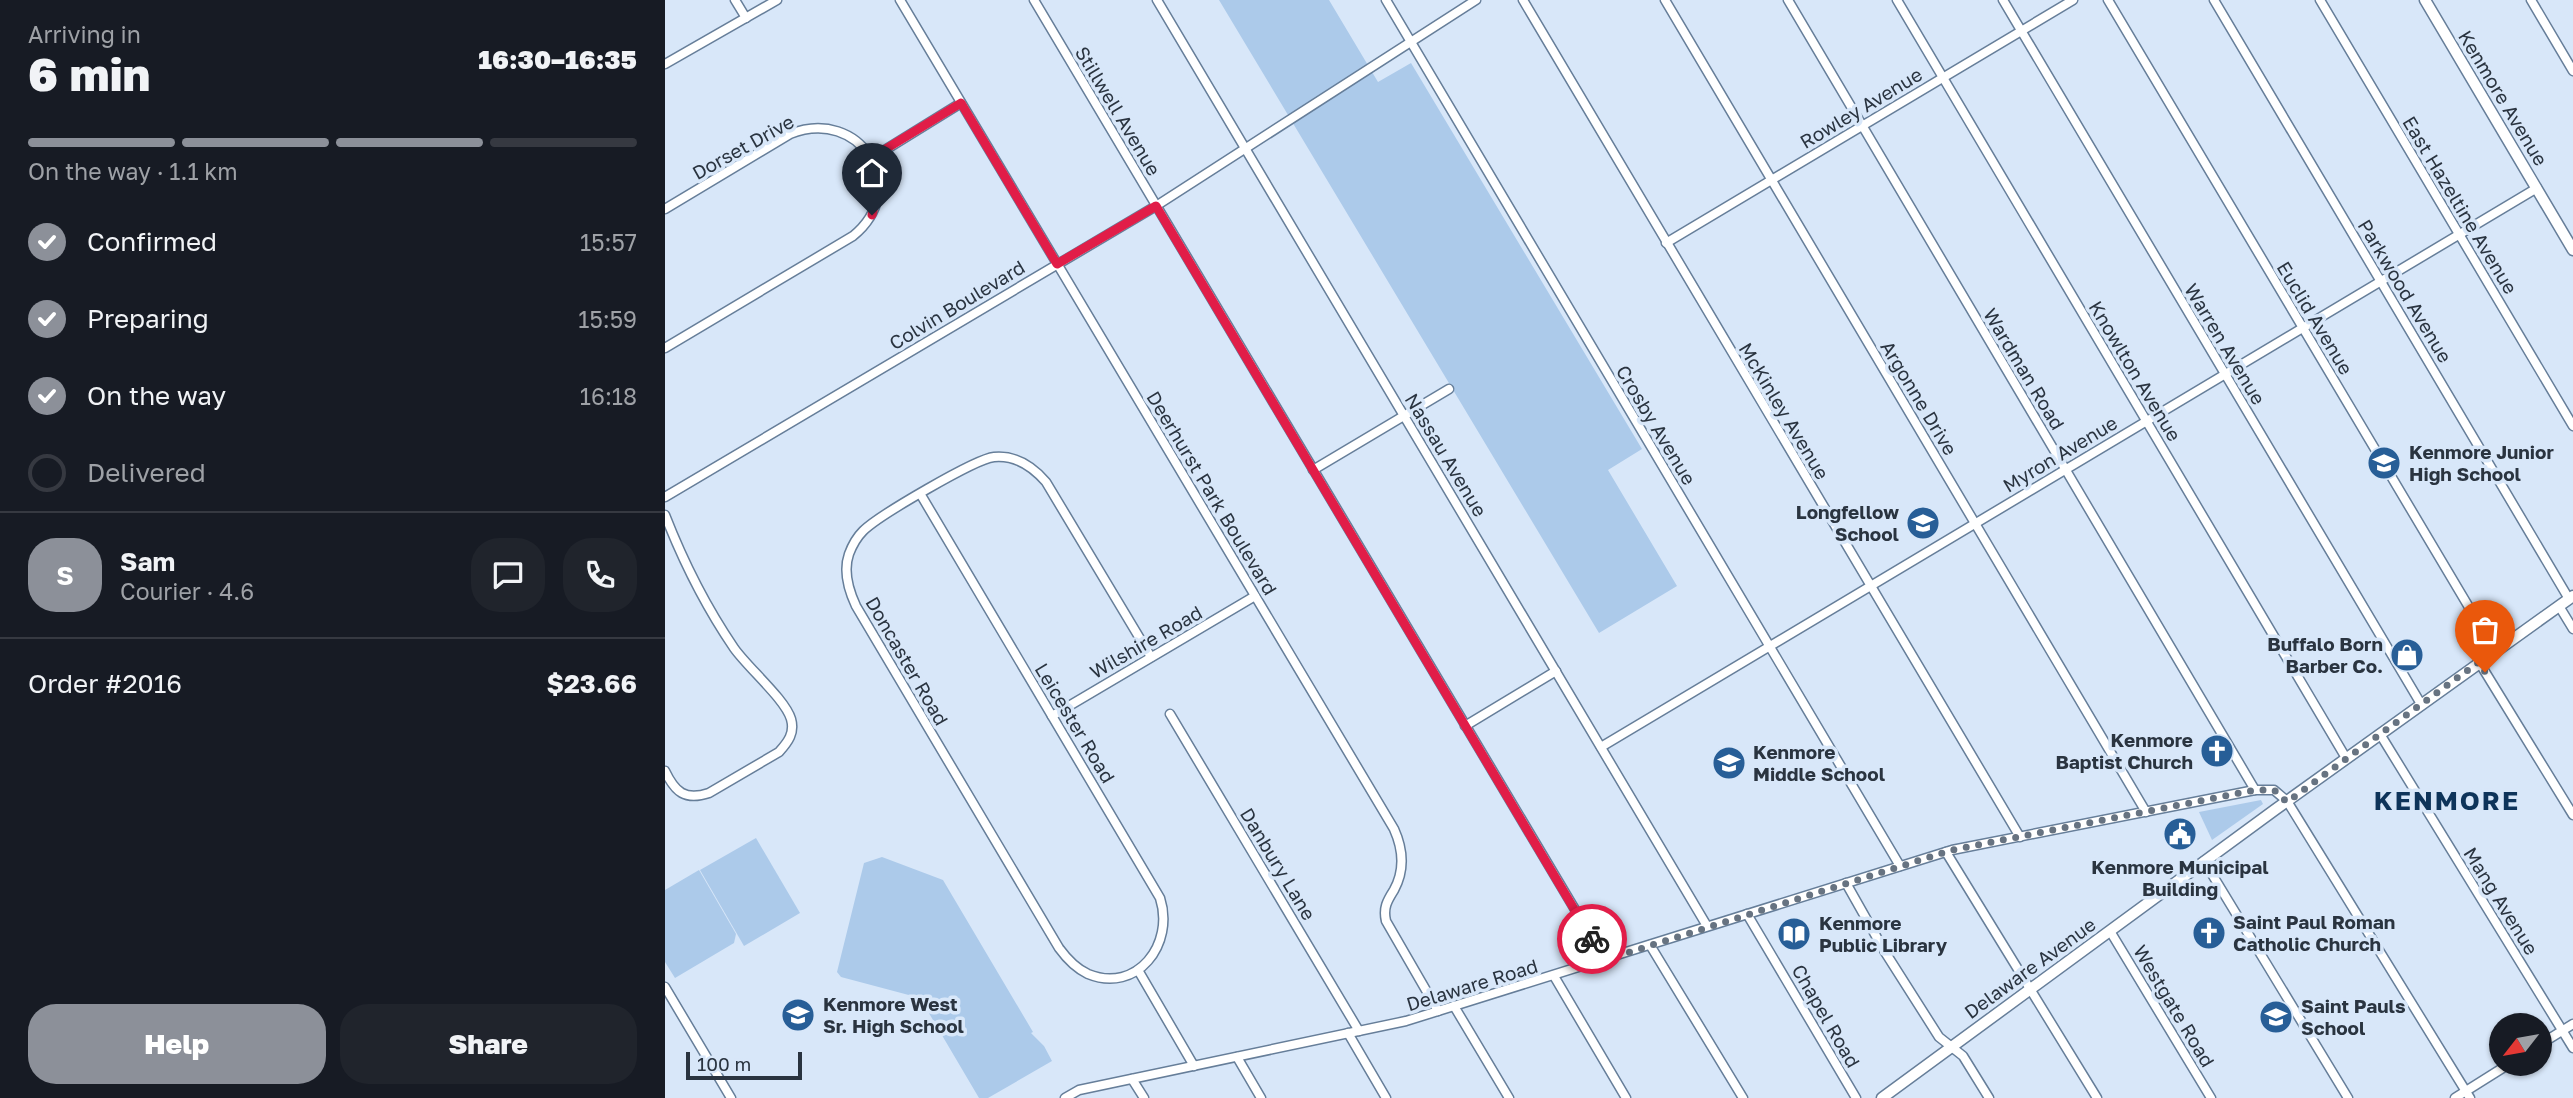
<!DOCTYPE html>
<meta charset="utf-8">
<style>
:root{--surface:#171b24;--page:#20242c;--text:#f1f3f6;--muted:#9ea1a6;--line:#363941;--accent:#8c9099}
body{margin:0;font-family:"Golos Text",sans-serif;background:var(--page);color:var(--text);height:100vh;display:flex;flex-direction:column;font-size:26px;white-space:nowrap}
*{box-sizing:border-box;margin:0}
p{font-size:23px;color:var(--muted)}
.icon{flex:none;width:38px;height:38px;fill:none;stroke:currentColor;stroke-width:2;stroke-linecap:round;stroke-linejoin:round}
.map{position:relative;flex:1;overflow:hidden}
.details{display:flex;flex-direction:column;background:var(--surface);width:665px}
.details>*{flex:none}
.needle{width:46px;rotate:239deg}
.tools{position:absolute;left:1824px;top:1013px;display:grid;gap:14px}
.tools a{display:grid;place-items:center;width:63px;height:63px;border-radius:50%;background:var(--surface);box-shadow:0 2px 5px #0004;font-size:35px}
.scale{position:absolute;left:21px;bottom:18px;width:116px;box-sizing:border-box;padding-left:7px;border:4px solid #2a3440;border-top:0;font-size:19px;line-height:24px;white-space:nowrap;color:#2a3440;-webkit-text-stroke:5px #d8e7f9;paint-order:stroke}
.pin{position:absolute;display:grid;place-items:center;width:60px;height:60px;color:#fff;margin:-72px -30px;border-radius:50% 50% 50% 0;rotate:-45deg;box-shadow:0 0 7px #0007}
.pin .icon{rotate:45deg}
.courier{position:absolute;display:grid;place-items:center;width:70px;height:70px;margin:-35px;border:5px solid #e11d48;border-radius:50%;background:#fff;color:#222;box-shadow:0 2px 9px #0007}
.summary em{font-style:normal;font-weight:800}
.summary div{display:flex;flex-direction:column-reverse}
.summary{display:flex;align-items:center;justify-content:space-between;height:119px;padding:0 28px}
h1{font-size:46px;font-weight:800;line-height:52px}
.bar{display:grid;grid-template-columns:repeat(4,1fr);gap:10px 7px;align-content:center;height:84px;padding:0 28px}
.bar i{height:9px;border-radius:5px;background:var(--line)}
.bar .selected{background:var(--accent)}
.bar p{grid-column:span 4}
.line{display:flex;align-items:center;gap:18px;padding:0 28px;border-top:2px solid var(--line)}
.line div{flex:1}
.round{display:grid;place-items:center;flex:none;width:74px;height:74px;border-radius:28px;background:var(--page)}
ol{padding:0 28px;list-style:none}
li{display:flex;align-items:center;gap:21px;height:77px}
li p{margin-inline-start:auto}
li .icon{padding:7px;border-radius:50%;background:var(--accent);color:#fff;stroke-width:4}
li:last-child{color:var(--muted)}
li i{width:38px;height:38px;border:4px solid var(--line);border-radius:50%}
.action{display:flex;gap:14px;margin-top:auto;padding:14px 28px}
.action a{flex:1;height:80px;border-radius:28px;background:var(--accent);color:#fff;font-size:28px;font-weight:800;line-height:80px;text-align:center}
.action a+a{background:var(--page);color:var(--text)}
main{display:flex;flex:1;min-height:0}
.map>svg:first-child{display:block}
.green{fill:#accaea}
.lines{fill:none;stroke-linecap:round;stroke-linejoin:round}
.minor-casing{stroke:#667e99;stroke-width:11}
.major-casing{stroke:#667e99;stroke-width:13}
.minor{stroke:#fff;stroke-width:8}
.major{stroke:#fff;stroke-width:10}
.done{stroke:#677381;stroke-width:7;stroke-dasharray:0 12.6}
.route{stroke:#e11d48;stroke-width:9}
.labels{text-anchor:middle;stroke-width:7;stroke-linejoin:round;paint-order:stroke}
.street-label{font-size:19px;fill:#2a3440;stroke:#d8e7f9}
.poi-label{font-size:19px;font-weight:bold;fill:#2a3440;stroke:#d8e7f9;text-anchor:start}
.district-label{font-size:26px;font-weight:bold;letter-spacing:2px;fill:#0e345a;stroke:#d8e7f9}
</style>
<main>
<section class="details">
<div class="summary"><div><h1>6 min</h1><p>Arriving in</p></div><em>16:30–16:35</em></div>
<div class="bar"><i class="selected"></i><i class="selected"></i><i class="selected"></i><i></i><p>On the way · 1.1 km</p></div>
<ol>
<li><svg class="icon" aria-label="check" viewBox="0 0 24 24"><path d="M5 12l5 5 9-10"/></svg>Confirmed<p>15:57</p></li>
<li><svg class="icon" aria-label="check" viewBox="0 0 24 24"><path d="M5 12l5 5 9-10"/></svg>Preparing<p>15:59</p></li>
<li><svg class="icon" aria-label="check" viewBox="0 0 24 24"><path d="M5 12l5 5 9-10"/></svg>On the way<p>16:18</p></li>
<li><i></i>Delivered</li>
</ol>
<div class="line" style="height:126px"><b class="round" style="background:var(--accent);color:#fff">S</b><div><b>Sam</b><p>Courier · 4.6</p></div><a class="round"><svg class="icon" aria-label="chat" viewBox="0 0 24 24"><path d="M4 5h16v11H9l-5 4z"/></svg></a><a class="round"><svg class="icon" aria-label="phone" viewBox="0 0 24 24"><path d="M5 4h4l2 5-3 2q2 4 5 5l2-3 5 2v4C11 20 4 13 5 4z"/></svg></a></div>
<div class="line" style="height:91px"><div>Order #2016</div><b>$23.66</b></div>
<div class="action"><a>Help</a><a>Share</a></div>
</section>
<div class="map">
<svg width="1908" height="1098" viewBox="0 0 1908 1098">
<rect width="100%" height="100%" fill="#d8e7f9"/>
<g class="green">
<path d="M 554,0 L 664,0 L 713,82 L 746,63 L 977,449 L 943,470 L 1012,586 L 934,633 Z"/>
<path d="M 1596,800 L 1598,804 L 1547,840 L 1534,812 Z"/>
<path d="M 91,838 L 135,913 L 79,946 L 35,870 Z"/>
<path d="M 217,857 L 278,880 L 368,1032 L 366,1033 L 379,1046 L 387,1061 L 323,1098 L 314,1098 L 255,998 L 176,977 L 172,972 L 199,863 Z"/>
<path d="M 34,870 L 71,934 L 69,943 L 10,978 L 0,962 L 0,890 Z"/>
</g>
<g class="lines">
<defs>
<g id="minor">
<path d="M 70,0 L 81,18"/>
<path d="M 235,0 L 729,829 C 738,849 740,870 729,890 C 722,901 718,908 721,921 L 773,1011"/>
<path d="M 369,0 L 940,960"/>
<path d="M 492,0 L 1042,926"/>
<path d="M 721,0 L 1235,866"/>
<path d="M 858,0 L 1355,837"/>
<path d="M 1000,0 L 1481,812"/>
<path d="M 1123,0 L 1590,790"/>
<path d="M 1232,0 L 1681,758"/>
<path d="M 1338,0 L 1756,704"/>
<path d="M 1443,0 L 1830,651"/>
<path d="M 1549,0 L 1904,599"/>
<path d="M 1655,0 L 1908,426"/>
<path d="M 1866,0 L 1908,71"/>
<path d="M 0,64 L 112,0"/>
<path d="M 207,158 L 296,103"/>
<path d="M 0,209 L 125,134 C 195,106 247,188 188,236 L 0,348"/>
<path d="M 1001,243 L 1408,0"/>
<path d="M 648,470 L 784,389"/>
<path d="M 256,495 L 495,898 C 510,944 472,994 423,974 C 410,968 402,959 394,948 L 191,606 C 184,591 178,571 184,554 C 187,546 192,537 198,531 C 213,516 310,459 329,457 C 350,455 368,467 381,482 L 486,657"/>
<path d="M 0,497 L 491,206 L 811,0"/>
<path d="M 0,515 C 18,561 41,607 69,648 C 83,668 120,699 126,719 C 130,733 123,742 114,752 L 44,793 C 20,801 10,792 0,771"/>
<path d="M 1894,606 L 1908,629"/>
<path d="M 1814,662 L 1908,815"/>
<path d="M 505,714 L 694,1031"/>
<path d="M 387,716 L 590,596"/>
<path d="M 800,726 L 891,671"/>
<path d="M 1715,734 L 1908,1048"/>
<path d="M 936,747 L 1872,188"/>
<path d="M 1281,852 L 1432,1098"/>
<path d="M 1539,861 L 1683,1098"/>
<path d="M 1181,883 L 1220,952 L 1274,1037 L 1298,1056 L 1324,1098"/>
<path d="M 1082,914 L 1191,1098"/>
<path d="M 1445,931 L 1546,1098"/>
<path d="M 985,945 L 1078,1098"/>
<path d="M 473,970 L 529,1066"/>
<path d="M 889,976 L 961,1098"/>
<path d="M 0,987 L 66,1098"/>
<path d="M 789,1006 L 844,1098"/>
<path d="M 683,1033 L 721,1098"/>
<path d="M 1874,1045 L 1908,1024"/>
<path d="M 572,1057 L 596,1098"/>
<path d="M 467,1079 L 479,1098"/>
<path d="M 400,1098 L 414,1090 L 741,1021 L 1287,850 L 1590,790 L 1609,790 L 1622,801 L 1805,1098"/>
<path d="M 1790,1098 L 1844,1064"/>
</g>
<g id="major">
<path d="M 1760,0 L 1908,250"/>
<path d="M 1217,1098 L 1611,809 L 1908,596"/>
</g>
</defs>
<use href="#minor" class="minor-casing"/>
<use href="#major" class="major-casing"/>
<use href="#minor" class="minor"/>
<use href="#major" class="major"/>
</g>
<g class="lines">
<path class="done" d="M 927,939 L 940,960 L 1287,850 L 1590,790 L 1609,790 L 1622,802 L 1814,662 L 1820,672"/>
<path class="route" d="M 207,215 L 214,186 L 206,158 L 296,103 L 392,264 L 491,206 L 927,939"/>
</g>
<defs>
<symbol id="school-disc" viewBox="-11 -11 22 22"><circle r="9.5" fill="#275e97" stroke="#d8e7f9"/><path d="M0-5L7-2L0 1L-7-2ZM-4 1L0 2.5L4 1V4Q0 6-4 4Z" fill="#fff"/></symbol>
<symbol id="shop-disc" viewBox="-11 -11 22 22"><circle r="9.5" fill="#275e97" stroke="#d8e7f9"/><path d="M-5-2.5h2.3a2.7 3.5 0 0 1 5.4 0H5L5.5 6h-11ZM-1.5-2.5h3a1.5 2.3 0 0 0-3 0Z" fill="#fff"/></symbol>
<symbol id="church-disc" viewBox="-11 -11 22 22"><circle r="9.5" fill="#275e97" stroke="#d8e7f9"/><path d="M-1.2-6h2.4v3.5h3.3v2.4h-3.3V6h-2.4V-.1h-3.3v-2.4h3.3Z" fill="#fff"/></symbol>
<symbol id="civic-disc" viewBox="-11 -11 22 22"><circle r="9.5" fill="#275e97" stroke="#d8e7f9"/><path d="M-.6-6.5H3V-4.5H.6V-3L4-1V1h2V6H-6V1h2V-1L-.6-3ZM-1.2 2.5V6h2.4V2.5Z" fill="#fff"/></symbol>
<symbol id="library-disc" viewBox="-11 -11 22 22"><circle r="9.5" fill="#275e97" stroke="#d8e7f9"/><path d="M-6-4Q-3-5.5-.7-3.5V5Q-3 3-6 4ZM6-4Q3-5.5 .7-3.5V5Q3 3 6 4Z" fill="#fff"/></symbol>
</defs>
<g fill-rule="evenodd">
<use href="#school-disc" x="1700" y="444" width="38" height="38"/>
<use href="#school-disc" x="1239" y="504" width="38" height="38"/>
<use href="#shop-disc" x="1723" y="636" width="38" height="38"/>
<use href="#church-disc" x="1533" y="732" width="38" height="38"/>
<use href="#school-disc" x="1045" y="744" width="38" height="38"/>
<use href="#civic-disc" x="1496" y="815" width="38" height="38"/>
<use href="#church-disc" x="1525" y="914" width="38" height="38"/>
<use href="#library-disc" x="1110" y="915" width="38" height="38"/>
<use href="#school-disc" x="114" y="996" width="38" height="38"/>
<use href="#school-disc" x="1592" y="998" width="38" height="38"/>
</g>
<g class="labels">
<g class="street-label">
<text transform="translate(1838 98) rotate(59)" y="7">Kenmore Avenue</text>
<text transform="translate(1196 108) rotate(-31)" y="7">Rowley Avenue</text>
<text transform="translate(453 111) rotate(59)" y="7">Stillwell Avenue</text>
<text transform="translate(78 147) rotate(-29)" y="7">Dorset Drive</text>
<text transform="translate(1795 205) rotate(59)" y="7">East Hazeltine Avenue</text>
<text transform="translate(1740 291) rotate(59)" y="7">Parkwood Avenue</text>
<text transform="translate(292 305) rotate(-31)" y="7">Colvin Boulevard</text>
<text transform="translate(1650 318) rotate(59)" y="7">Euclid Avenue</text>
<text transform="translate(1560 344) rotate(59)" y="7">Warren Avenue</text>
<text transform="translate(1359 369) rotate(59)" y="7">Wardman Road</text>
<text transform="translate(1470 371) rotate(59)" y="7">Knowlton Avenue</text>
<text transform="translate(1254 398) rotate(59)" y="7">Argonne Drive</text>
<text transform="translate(1119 411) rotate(59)" y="7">McKinley Avenue</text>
<text transform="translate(991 425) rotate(59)" y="7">Crosby Avenue</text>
<text transform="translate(1395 454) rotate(-31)" y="7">Myron Avenue</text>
<text transform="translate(781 455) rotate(59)" y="7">Nassau Avenue</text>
<text transform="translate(547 493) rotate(59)" y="7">Deerhurst Park Boulevard</text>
<text transform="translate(481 642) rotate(-30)" y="7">Wilshire Road</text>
<text transform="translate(242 661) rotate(60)" y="7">Doncaster Road</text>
<text transform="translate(410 723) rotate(59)" y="7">Leicester Road</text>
<text transform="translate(613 864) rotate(59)" y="7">Danbury Lane</text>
<text transform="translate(1836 901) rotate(58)" y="7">Mang Avenue</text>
<text transform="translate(1365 968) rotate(-36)" y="7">Delaware Avenue</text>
<text transform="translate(807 985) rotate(-17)" y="7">Delaware Road</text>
<text transform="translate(1509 1006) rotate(59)" y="7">Westgate Road</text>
<text transform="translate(1161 1016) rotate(60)" y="7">Chapel Road</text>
</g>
<g class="poi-label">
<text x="1744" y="459">Kenmore Junior<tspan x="1744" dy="22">High School</tspan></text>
<text x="1234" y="519" text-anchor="end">Longfellow<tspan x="1234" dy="22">School</tspan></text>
<text x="1718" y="651" text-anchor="end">Buffalo Born<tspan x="1718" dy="22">Barber Co.</tspan></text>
<text x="1528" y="747" text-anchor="end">Kenmore<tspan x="1528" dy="22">Baptist Church</tspan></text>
<text x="1088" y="759">Kenmore<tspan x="1088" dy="22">Middle School</tspan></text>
<text x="1515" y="874" text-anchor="middle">Kenmore Municipal<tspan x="1515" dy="22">Building</tspan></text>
<text x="1568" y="929">Saint Paul Roman<tspan x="1568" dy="22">Catholic Church</tspan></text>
<text x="1154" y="930">Kenmore<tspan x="1154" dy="22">Public Library</tspan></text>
<text x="158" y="1011">Kenmore West<tspan x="158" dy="22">Sr. High School</tspan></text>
<text x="1636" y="1013">Saint Pauls<tspan x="1636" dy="22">School</tspan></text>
</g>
<g class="district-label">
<text x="1782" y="810">KENMORE</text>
</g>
</g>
</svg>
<div class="tools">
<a><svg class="needle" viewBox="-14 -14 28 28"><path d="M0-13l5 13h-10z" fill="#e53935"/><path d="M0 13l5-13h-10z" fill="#9ea1a6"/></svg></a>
</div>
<div class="scale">100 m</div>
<div class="pin" style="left:1820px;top:672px;background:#ea580c"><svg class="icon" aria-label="bag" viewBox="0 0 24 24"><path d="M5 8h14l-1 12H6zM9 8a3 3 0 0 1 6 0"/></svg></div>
<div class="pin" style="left:207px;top:215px;background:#1f2937"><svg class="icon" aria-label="home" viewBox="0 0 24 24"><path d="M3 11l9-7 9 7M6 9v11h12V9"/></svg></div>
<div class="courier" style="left:927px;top:939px"><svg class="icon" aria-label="bike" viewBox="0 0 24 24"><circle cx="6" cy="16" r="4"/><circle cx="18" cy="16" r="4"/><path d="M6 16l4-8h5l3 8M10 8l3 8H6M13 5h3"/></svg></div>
</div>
</main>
